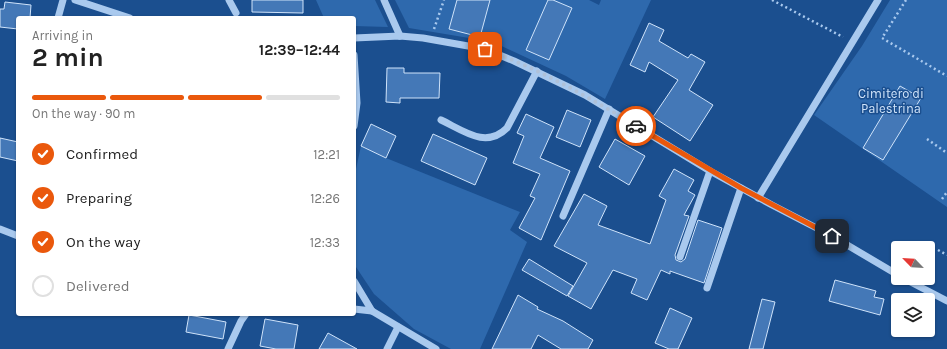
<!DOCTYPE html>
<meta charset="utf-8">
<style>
:root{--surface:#fff;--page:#f6f6f6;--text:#222;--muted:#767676;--line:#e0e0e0;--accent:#ea580c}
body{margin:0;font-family:Karla,sans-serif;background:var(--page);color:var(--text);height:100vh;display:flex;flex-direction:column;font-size:15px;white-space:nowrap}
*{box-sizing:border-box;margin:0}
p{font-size:13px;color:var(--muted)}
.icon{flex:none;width:22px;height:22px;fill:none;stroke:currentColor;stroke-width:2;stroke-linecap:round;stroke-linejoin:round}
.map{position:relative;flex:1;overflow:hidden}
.drawer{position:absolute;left:16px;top:16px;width:340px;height:300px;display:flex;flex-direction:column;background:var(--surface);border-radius:4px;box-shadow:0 1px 3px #0004}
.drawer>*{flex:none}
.needle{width:26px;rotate:295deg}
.controls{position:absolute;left:891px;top:241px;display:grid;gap:8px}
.controls a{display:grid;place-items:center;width:44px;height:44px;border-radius:4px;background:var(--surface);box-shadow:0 1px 3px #0004;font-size:20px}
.pin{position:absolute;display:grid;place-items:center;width:34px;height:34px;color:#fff;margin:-17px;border-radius:8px;box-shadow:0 2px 6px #0006}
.courier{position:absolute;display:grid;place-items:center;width:40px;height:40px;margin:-20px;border:3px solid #ea580c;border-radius:50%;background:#fff;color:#222;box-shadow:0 1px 5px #0007}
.head em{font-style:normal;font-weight:700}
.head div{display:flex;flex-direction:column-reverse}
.head{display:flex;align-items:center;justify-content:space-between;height:68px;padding:0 16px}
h1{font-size:26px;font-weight:700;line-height:30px}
.bar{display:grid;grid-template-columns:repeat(4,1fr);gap:6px 4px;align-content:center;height:48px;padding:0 16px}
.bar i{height:5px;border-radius:3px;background:var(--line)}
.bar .current{background:var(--accent)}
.bar p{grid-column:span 4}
ol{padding:0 16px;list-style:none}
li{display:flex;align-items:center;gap:12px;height:44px}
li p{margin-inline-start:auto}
li .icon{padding:4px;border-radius:50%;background:var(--accent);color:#fff;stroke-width:4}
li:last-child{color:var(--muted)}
li i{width:22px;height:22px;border:2px solid var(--line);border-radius:50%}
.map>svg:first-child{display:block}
.green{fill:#2e69ad}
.building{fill:#4478b7;stroke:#cfe3fa}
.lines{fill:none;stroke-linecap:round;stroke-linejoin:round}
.path{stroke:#a9c9ee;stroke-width:2.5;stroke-dasharray:2 3;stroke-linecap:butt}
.minor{stroke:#a9c9ee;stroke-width:7}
.done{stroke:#afc1d8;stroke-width:4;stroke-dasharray:0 7.2}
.route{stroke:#ea580c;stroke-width:5}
.labels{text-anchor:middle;stroke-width:3;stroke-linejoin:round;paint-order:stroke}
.park-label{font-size:13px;fill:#cfe3fa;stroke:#1b4f8f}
</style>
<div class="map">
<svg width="947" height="349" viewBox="0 0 947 349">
<rect width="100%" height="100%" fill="#1b4f8f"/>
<g class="green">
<path d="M 316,0 L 375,0 L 388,27 L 354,26 L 354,18 L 324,18 Z"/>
<path d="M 395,0 L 589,0 L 599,5 L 601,0 L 651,0 L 605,99 L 566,76 L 493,42 L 409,28 Z"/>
<path d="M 890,0 L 947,0 L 947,207 L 814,115 L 862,46 Z"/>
<path d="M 361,146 L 386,158 L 520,212 L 510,230 L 527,242 L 480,349 L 451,349 L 414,329 L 374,294 L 354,264 L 354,178 Z"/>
</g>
<g class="building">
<path d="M 252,0 L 303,0 L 303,13 L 252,12 Z"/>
<path d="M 457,0 L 490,0 L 480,37 L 449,29 Z"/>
<path d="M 548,0 L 553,0 L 572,8 L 549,60 L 526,50 Z"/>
<path d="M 5,2 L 31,5 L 30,18 L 18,18 L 18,29 L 0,27 L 0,9 L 4,9 Z"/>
<path d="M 649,23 L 664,30 L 659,41 L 688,58 L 691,54 L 705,62 L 689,90 L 713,105 L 690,141 L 653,117 L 678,80 L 649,62 L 645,72 L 630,65 Z"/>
<path d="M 387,68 L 404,68 L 404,73 L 440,73 L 439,98 L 400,98 L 400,103 L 386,102 Z"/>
<path d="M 900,86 L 921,98 L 883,160 L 863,148 Z"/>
<path d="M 567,110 L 591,120 L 580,147 L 556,137 Z"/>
<path d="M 526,114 L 554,127 L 540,158 L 570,171 L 541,240 L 519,228 L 535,198 L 530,196 L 540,174 L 513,163 L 524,136 L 517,133 Z"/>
<path d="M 371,124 L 396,136 L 386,158 L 361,146 Z"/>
<path d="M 433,134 L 487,158 L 475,185 L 421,161 Z"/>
<path d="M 0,138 L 18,142 L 18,161 L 0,157 Z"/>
<path d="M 615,139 L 645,156 L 629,185 L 599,167 Z"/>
<path d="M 674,169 L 694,180 L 688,191 L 695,195 L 684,215 L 689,216 L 675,255 L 676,260 L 681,262 L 685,259 L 698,220 L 722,228 L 704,283 L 670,271 L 670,274 L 661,270 L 647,300 L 631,293 L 637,279 L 613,270 L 591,309 L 568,296 L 587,263 L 554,246 L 584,194 L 607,206 L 598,225 L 650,244 L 666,200 L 659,196 Z"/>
<path d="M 529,259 L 573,286 L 567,296 L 522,270 Z"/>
<path d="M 835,280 L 876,291 L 874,297 L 884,299 L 880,315 L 829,301 Z"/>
<path d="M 518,295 L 538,307 L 537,309 L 563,321 L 593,340 L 588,349 L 561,349 L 538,335 L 531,349 L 492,349 Z"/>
<path d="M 762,299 L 775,302 L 763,349 L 749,349 Z"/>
<path d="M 670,308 L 692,318 L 678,349 L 669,349 L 655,343 Z"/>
<path d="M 189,315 L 226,322 L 223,339 L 186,332 Z"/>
<path d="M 265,319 L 298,325 L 294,349 L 276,349 L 260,346 Z"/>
<path d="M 328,333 L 357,349 L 319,349 Z"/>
</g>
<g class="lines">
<g class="path">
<path d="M 772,0 L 843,37"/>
<path d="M 906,0 L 882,38 L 947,76"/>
<path d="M 434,29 L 444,0"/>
<path d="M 927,139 L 947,153"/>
<path d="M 942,199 L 947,192"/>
<path d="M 938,250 L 947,255"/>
</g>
<g class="minor">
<path d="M 75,0 L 130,18"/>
<path d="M 229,0 L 236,13"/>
<path d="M 384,0 L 400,36"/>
<path d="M 58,18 L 63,0"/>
<path d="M 354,38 L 400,36 L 423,38 L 485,49 L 514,61 L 585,95 L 710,171 L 772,205 L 832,236 L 898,275"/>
<path d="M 354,55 L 357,103 L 354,126"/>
<path d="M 441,120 C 464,131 486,149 507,128 L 537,71"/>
<path d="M 758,198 L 878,0"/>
<path d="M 563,216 L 609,109"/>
<path d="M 0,229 L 18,236"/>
<path d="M 680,257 L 710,171"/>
<path d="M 903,278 L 947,301"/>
<path d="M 354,281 L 372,311 L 436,349"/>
<path d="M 707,288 L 741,188"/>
<path d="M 354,309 L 372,311"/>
<path d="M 228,349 L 241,321 L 246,314"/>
<path d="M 387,349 L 398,327"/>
</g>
</g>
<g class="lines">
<path class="done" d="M 485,49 C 538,69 588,96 636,126"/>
<path class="route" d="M 636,126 L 741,188 L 832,236"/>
</g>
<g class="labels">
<g class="park-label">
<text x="891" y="98">Cimitero di<tspan x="891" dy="15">Palestrina</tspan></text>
</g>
</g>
</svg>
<div class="controls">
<a><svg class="needle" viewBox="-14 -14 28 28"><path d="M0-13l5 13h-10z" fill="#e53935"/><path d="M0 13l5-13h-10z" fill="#767676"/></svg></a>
<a><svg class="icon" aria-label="layers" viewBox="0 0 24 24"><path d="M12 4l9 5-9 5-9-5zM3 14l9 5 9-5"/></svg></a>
</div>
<div class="pin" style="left:485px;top:49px;background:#ea580c"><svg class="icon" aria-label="bag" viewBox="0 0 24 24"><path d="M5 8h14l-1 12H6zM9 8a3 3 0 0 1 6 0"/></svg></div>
<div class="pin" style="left:832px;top:236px;background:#1f2937"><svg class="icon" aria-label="home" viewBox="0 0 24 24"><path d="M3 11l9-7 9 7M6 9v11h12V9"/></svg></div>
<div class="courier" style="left:636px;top:126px"><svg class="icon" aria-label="car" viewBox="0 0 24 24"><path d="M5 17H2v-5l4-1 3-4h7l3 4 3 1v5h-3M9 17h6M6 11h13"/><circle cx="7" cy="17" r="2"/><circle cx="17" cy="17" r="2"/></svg></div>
<section class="drawer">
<div class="head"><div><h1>2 min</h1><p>Arriving in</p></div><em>12:39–12:44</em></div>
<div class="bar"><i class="current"></i><i class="current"></i><i class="current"></i><i></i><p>On the way · 90 m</p></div>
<ol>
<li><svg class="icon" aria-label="check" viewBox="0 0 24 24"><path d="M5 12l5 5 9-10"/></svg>Confirmed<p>12:21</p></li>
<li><svg class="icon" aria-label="check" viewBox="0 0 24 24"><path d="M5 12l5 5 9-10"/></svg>Preparing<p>12:26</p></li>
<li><svg class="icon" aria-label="check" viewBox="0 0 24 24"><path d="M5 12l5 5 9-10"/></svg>On the way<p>12:33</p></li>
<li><i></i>Delivered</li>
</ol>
</section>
</div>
